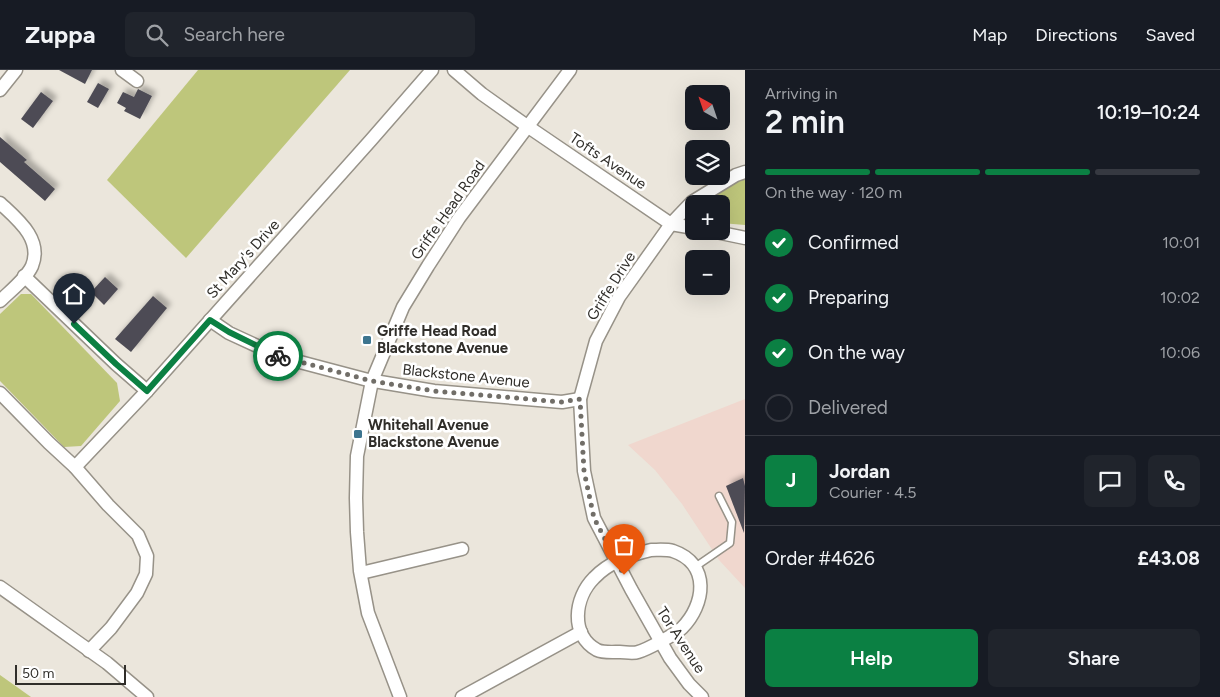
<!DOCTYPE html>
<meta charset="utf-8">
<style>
:root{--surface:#171b24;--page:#20242c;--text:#f1f3f6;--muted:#9ea1a6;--line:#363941;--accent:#0b8043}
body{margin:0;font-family:Figtree,sans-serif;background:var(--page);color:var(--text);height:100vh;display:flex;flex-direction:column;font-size:19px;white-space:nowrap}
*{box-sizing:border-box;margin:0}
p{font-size:16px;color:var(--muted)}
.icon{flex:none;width:28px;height:28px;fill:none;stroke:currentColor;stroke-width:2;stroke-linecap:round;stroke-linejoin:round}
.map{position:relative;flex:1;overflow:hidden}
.sheet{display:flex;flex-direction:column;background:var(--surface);width:475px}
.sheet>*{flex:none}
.needle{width:32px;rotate:320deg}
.controls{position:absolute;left:685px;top:15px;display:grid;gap:10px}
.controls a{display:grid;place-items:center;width:45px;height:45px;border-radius:8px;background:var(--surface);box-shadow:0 5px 20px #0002;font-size:25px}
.scale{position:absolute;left:15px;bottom:12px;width:111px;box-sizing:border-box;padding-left:5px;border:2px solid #302e2a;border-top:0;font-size:14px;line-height:18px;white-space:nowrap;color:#302e2a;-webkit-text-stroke:4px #fff;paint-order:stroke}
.pin{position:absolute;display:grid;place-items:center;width:42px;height:42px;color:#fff;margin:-51px -21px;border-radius:50% 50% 50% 0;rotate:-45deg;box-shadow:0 0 5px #0007}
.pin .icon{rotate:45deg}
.courier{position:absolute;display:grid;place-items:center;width:50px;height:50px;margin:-25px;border:4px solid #0b8043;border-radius:50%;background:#fff;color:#222;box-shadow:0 1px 6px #0007}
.overview em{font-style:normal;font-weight:600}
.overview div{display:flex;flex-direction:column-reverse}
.overview{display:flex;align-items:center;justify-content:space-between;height:85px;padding:0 20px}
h1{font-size:32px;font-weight:600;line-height:38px}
.bar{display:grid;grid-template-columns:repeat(4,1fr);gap:8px 5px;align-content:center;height:60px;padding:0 20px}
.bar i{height:6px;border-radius:4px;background:var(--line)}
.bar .selected{background:var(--accent)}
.bar p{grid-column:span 4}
.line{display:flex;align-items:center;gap:12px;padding:0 20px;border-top:1px solid var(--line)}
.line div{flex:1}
.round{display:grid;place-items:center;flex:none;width:52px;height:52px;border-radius:8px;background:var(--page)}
ol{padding:0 20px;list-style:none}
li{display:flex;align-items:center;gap:15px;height:55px}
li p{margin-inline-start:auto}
li .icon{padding:5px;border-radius:50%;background:var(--accent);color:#fff;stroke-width:4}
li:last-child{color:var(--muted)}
li i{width:28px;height:28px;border:2px solid var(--line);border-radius:50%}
.primary-button{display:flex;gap:10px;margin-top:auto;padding:10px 20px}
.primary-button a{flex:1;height:58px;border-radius:8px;background:var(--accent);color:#fff;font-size:20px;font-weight:600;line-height:58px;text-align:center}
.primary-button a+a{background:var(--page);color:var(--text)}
header{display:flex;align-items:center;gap:30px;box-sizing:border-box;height:70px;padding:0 25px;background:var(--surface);border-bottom:1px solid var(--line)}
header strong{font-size:24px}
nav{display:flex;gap:28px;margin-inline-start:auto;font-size:18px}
.search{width:350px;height:45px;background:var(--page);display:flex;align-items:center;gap:12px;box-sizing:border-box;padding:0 18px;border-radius:8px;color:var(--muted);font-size:19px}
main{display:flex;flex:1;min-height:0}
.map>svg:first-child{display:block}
.education{fill:#f0d7ce}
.green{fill:#bec67b}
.building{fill:#4e4c55;filter:url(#shadow)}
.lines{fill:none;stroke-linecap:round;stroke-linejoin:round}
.service-casing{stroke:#979288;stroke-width:9}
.minor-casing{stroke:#979288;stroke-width:15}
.service{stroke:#fff;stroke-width:6}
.minor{stroke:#fff;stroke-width:12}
.done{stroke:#716e68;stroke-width:5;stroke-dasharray:0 9}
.route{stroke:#0b8043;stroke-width:6}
.poi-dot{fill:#3d758f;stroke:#fff;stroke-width:2}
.labels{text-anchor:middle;stroke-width:5;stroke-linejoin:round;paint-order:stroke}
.street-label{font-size:15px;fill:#302e2a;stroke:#fff}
.poi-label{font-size:15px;font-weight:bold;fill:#302e2a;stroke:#fff;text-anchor:start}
</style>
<header>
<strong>Zuppa</strong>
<div class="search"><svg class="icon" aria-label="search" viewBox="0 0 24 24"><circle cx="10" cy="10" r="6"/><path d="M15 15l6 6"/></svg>Search here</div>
<nav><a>Map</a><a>Directions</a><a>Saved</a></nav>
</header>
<main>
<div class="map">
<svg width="745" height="627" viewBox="0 0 745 627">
<defs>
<filter id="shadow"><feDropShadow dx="4.5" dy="-4.5" stdDeviation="2.5" flood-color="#0004"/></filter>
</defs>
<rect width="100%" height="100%" fill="#ebe6dc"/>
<path class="education" d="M 745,329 L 745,518 L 719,490 L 682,434 L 655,400 L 628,375 Z"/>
<g class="green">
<path d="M 198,0 L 350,0 L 186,188 L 107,110 Z"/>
<path d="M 745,108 L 745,155 L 721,153 L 721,134 L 699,134 L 738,109 Z"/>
<path d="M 21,224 L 31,224 L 117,313 L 120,331 L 81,376 L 64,377 L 0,311 L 0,244 Z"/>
<path d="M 0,605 L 31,627 L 0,627 Z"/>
</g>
<g class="building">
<path d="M 59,0 L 92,0 L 85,14 Z"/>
<path d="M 98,13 L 109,19 L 98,38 L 87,32 Z"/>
<path d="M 138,19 L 152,26 L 140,49 L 124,41 L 126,38 L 117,33 L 123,22 L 134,27 Z"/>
<path d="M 41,22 L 53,31 L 33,58 L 21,49 Z"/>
<path d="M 0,67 L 27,90 L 24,92 L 55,119 L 45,131 L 0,92 Z"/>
<path d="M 105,207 L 118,219 L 104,235 L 91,222 Z"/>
<path d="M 153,226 L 167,238 L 131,282 L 115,269 Z"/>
<path d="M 743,408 L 745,416 L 744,463 L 726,416 Z"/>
</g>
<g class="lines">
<defs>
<path id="service" d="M 695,497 L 730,473 L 732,452 L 719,426"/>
<g id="minor">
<path d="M 122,0 L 137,11"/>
<path d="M 454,0 L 482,24 L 527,56 L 671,154 L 692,132 L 736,105 L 745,102"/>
<path d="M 0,20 L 16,0"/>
<path d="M 0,133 C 17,149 43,169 32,196 C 26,209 10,221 0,231"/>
<path d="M 694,158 L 671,154 L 619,227 L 596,271 L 580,329 L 584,401 L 594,448 L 631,519 L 670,588 L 689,614 L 702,627"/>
<path d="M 711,161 L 745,168"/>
<path d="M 24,206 L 116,294 L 147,321"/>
<path d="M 210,250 L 229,263 L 281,287 L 368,310 L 434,321 L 562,332 L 580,329"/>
<path d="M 0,323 L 49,373 L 75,397 L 108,435 L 138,465 L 147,486 L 146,504 L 137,523 L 111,558 L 89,581"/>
<path d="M 75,397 L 147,321 L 371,70 L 432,0"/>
<path d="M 651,480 C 658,480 666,479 673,481 C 711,494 705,535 682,558 C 676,564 646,580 638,582 C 633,584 625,582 620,582 C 613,582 603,583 597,580 C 570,565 574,528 594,508 C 609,492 630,485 651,480 Z"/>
<path d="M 361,503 L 462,479"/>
<path d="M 0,517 L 107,593 L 147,627"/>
<path d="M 400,627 L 368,543 L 360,501 L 357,462 L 356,428 L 357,386 L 372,311 L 403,237 L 428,196 L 459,148 L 570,0"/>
<path d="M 462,627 L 581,562"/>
</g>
</defs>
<use href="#service" class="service-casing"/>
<use href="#minor" class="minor-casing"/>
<use href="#service" class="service"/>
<use href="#minor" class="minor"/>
</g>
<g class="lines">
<path class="done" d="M 278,286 L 372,311 L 434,321 L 562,332 L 580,329 L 584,401 L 594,448 L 624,505"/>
<path class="route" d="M 74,254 L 116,294 L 147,321 L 210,250 L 229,262 L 278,286"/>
</g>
<g class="poi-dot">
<rect x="362" y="265" width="10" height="10" rx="2.5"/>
<rect x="353" y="359" width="10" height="10" rx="2.5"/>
</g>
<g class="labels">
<g class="street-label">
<text transform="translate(608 91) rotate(34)" y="5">Tofts Avenue</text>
<text transform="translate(448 140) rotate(-55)" y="5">Griffe Head Road</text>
<text transform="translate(243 189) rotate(-48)" y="5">St Mary's Drive</text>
<text transform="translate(611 216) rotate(-58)" y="5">Griffe Drive</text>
<text transform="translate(466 306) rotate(6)" y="5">Blackstone Avenue</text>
<text transform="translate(681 570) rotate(57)" y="5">Tor Avenue</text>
</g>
<g class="poi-label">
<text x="377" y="266">Griffe Head Road<tspan x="377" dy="17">Blackstone Avenue</tspan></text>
<text x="368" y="360">Whitehall Avenue<tspan x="368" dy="17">Blackstone Avenue</tspan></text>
</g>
</g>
</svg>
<div class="controls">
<a><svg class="needle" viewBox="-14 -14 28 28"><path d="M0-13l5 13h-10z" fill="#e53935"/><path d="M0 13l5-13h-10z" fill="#9ea1a6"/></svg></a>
<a><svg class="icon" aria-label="layers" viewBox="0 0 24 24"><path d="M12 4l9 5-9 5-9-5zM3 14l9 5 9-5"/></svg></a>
<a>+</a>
<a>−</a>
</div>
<div class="scale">50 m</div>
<div class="pin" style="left:624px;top:505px;background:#ea580c"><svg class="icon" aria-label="bag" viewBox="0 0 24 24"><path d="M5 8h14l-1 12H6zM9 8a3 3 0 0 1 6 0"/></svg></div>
<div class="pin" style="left:74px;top:254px;background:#1f2937"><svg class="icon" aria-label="home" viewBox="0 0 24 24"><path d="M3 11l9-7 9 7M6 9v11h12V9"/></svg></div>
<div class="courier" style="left:278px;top:286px"><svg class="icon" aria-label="bike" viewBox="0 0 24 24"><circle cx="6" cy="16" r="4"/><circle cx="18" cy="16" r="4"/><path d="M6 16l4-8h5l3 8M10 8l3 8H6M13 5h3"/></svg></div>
</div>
<section class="sheet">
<div class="overview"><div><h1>2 min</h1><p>Arriving in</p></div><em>10:19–10:24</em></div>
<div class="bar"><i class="selected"></i><i class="selected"></i><i class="selected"></i><i></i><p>On the way · 120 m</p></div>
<ol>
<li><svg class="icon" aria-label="check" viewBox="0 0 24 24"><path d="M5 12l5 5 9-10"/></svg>Confirmed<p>10:01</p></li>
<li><svg class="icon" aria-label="check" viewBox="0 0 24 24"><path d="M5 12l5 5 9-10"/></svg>Preparing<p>10:02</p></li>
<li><svg class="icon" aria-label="check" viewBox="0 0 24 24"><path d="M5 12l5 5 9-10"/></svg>On the way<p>10:06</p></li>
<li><i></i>Delivered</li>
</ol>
<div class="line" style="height:90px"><b class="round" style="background:var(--accent);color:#fff">J</b><div><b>Jordan</b><p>Courier · 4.5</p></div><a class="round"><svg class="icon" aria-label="chat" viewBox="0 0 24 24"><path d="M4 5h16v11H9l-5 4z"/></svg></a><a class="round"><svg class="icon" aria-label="phone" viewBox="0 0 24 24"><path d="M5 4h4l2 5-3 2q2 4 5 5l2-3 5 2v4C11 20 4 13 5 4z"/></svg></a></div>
<div class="line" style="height:65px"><div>Order #4626</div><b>£43.08</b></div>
<div class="primary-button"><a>Help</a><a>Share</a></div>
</section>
</main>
